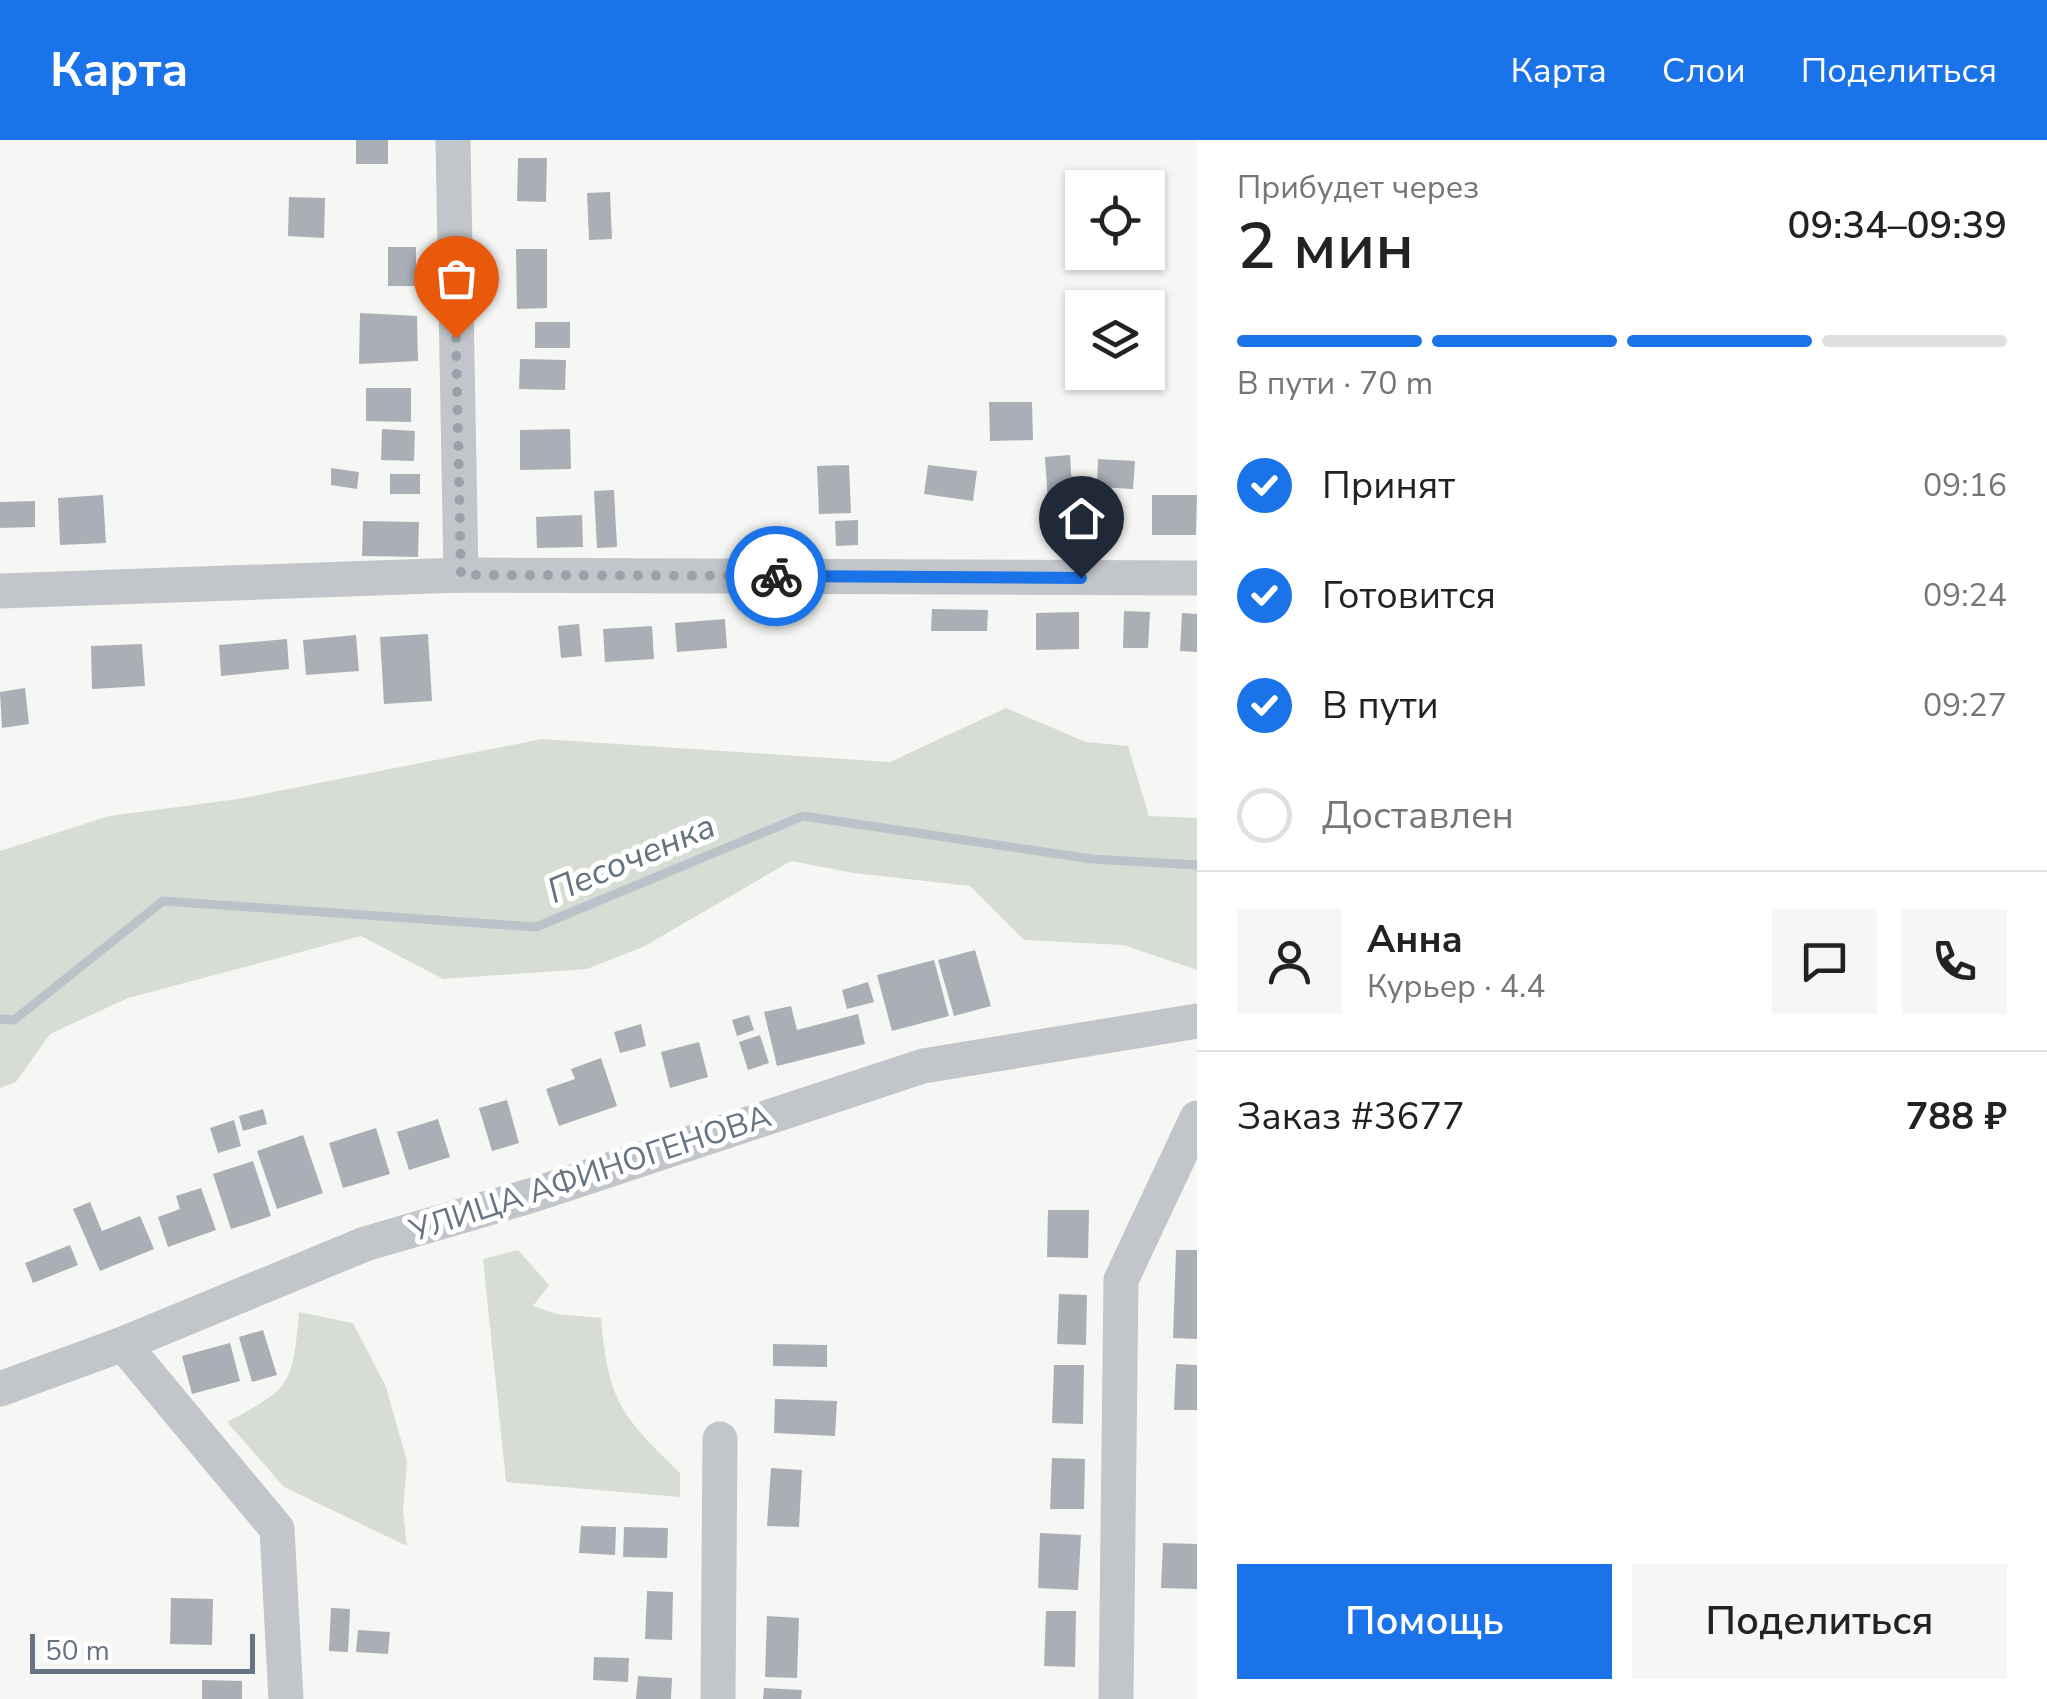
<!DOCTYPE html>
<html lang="ru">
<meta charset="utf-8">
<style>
:root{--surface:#fff;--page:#f6f6f6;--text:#222;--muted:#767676;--line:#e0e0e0;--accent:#1a73e8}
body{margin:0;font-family:"Nunito Sans",sans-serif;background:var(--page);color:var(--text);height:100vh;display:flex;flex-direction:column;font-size:38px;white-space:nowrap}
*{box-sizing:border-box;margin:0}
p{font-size:32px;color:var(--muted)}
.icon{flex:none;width:55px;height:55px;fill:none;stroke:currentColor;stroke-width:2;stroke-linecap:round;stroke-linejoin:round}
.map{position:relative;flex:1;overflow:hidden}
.sheet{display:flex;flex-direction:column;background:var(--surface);width:850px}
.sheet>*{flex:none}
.buttons{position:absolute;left:1065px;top:30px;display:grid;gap:20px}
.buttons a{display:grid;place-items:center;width:100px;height:100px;border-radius:0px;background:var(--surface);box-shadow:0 2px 8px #0004;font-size:50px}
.scale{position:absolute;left:30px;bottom:25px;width:225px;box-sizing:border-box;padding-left:10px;border:5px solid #677483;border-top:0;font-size:28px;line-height:35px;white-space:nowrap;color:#677483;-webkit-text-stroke:8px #fff;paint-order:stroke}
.pin{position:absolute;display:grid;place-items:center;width:85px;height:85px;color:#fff;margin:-102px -42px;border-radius:50% 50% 50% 0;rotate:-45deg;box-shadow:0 0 10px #0007}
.pin .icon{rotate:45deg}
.courier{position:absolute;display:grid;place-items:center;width:100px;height:100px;margin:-50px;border:8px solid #1a73e8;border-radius:50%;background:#fff;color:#222;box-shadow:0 2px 12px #0007}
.head em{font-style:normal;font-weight:600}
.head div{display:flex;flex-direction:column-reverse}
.head{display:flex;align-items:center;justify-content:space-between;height:170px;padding:0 40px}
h1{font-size:65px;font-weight:600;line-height:75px}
.bar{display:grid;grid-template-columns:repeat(4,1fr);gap:15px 10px;align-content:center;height:120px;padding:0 40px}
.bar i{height:12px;border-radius:8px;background:var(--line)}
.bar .on{background:var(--accent)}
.bar p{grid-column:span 4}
.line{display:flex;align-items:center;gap:25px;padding:0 40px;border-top:2px solid var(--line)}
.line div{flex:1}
.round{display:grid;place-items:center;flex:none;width:105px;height:105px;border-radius:0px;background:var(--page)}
ol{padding:0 40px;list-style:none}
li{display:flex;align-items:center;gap:30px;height:110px}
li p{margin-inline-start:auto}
li .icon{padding:10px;border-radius:50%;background:var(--accent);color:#fff;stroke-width:4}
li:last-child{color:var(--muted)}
li i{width:55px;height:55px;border:5px solid var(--line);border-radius:50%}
.cta{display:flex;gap:20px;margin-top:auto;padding:20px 40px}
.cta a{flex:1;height:115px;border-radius:0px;background:var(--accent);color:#fff;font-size:40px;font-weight:600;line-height:115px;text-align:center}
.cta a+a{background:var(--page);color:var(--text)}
header{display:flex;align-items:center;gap:60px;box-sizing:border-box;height:140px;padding:0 50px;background:var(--accent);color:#fff}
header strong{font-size:48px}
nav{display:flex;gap:55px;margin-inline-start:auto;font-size:35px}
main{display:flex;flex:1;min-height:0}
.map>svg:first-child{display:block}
.green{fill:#d7ddd5}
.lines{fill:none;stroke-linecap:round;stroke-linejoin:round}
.stream{stroke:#bac3c9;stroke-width:9}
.building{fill:#a9afb5}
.minor{stroke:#c2c5c9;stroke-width:35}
.done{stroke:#99a2ab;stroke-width:10;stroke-dasharray:0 18}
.route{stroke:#1a73e8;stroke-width:12}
.labels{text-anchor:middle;stroke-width:10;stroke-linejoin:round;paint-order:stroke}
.street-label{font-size:32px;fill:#677483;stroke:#fff}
.water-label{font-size:35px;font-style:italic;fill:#63747f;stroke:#fff}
</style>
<header>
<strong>Карта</strong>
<nav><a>Карта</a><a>Слои</a><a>Поделиться</a></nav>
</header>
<main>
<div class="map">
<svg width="1197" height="1559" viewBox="0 0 1197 1559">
<rect width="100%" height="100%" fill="#f6f7f4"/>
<g class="green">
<path d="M 1006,568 L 1086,602 L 1128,606 L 1149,676 L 1197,678 L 1197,830 L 1123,805 L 1024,800 L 970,746 L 854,733 L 791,721 L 643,807 L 587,829 L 443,839 L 361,796 L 128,858 L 50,894 L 16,942 L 0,948 L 0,711 L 109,676 L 238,659 L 542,599 L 890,622 Z"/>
<path d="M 518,1110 L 549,1145 L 533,1166 L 557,1174 L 601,1178 C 608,1262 622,1276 680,1333 L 680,1357 L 506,1342 L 483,1119 Z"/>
<path d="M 299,1172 L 353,1183 L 386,1247 L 407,1321 L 403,1371 L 407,1406 L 284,1347 L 227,1282 C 293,1247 292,1245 299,1172 Z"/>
</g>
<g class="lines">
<path class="stream" d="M 0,879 L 14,880 L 163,761 L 536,787 L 803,676 L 1092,719 L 1197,725"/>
</g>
<g class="building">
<rect x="356" y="0" width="32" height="24"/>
<path d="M 518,18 L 547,18 L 546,62 L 517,61 Z"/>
<path d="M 610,52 L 612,99 L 589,100 L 587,53 Z"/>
<path d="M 289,57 L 325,58 L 324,98 L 288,96 Z"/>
<rect x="388" y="107" width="28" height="39"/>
<path d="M 516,109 L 547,109 L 547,168 L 517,169 Z"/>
<path d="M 360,173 L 417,176 L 418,221 L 359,224 Z"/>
<rect x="535" y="182" width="35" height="26"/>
<path d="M 520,219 L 566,220 L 565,250 L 519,249 Z"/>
<path d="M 366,248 L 411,248 L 411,282 L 366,281 Z"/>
<path d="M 989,262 L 1032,262 L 1033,300 L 990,301 Z"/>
<path d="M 382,289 L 415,291 L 414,321 L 381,320 Z"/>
<path d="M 570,289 L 571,329 L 520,330 L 520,290 Z"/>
<path d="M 1070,315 L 1073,362 L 1048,363 L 1045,317 Z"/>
<path d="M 1098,319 L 1135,321 L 1133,349 L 1097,347 Z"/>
<path d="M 849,325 L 851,373 L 819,374 L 817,326 Z"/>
<path d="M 928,325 L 977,331 L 973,361 L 924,354 Z"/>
<path d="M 331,328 L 359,332 L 357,349 L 331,345 Z"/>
<rect x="390" y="334" width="30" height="20"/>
<path d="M 614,350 L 617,407 L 597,408 L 594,351 Z"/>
<path d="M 103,355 L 106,403 L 60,405 L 58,358 Z"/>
<path d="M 1152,355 L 1197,355 L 1196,395 L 1152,395 Z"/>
<path d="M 35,361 L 35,387 L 0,388 L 0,362 Z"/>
<path d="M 582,375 L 583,407 L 537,408 L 536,377 Z"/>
<path d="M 858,380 L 858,405 L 836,406 L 835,381 Z"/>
<path d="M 363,381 L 419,382 L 418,417 L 362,416 Z"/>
<path d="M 932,469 L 988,470 L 987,491 L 931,491 Z"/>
<path d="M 1124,471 L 1150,472 L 1148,508 L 1123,508 Z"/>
<path d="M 1079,472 L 1079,509 L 1036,510 L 1036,473 Z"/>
<path d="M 1182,473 L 1197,474 L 1197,512 L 1180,511 Z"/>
<path d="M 725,479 L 727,508 L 677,512 L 675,483 Z"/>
<path d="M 579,484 L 582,516 L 561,518 L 558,486 Z"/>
<path d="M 652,486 L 654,519 L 605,522 L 603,489 Z"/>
<path d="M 428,494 L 432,561 L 384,564 L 380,497 Z"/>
<path d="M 356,495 L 359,531 L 306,535 L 303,500 Z"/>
<path d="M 287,499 L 289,529 L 221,536 L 219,505 Z"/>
<path d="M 142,504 L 145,546 L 92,549 L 91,506 Z"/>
<path d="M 25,548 L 29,584 L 2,588 L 0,552 Z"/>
<path d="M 975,810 L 991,866 L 954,876 L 938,820 Z"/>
<path d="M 934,820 L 949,876 L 892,891 L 877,835 Z"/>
<path d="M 868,842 L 874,862 L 847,869 L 842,850 Z"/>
<path d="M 791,866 L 797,890 L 858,874 L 865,904 L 777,926 L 764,872 Z"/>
<path d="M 749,875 L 754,890 L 737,896 L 732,880 Z"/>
<path d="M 641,884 L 646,906 L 620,913 L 614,892 Z"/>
<path d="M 760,895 L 769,923 L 748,930 L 739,902 Z"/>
<path d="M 699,902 L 708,937 L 670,948 L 661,912 Z"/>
<path d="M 601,918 L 617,966 L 559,986 L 546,949 L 575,939 L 571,929 Z"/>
<path d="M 507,960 L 519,1003 L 492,1011 L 479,968 Z"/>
<path d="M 263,969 L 267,984 L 243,991 L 239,976 Z"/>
<path d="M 438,979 L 450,1017 L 409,1030 L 397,992 Z"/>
<path d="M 234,980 L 241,1006 L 218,1013 L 210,988 Z"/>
<path d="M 376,988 L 390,1034 L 343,1048 L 329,1003 Z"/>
<path d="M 303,995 L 323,1053 L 277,1069 L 257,1011 Z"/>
<path d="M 253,1021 L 271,1076 L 231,1089 L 213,1034 Z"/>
<path d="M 201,1048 L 216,1090 L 168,1107 L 158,1077 L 180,1069 L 176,1056 Z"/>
<path d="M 90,1062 L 102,1091 L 140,1076 L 154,1109 L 100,1131 L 73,1069 Z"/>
<path d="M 1048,1070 L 1089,1070 L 1088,1118 L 1047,1117 Z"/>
<path d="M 70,1105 L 78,1125 L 33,1143 L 25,1123 Z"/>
<path d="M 1176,1110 L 1197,1110 L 1197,1199 L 1173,1198 Z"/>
<path d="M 1059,1154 L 1087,1155 L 1086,1205 L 1057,1204 Z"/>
<path d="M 263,1190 L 277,1235 L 252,1242 L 239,1197 Z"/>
<path d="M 230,1203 L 240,1241 L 192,1254 L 182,1216 Z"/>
<path d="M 773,1204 L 827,1205 L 827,1227 L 773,1226 Z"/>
<path d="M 1176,1224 L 1197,1225 L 1197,1270 L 1174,1270 Z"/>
<path d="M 1054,1225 L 1084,1225 L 1083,1284 L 1052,1283 Z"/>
<path d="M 775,1259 L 837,1261 L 835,1296 L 774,1293 Z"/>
<path d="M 1052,1318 L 1085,1319 L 1084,1369 L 1050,1369 Z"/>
<path d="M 771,1328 L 802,1330 L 799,1387 L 767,1386 Z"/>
<path d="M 581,1386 L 616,1387 L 615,1415 L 579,1413 Z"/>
<path d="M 624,1387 L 668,1388 L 667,1418 L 623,1417 Z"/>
<path d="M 1040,1393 L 1081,1395 L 1078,1450 L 1038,1448 Z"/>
<path d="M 1163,1403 L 1197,1404 L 1197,1449 L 1161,1448 Z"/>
<path d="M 647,1451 L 673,1452 L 672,1500 L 645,1499 Z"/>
<path d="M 171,1458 L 213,1459 L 212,1505 L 170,1504 Z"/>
<path d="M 331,1468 L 350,1469 L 348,1512 L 329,1511 Z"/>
<path d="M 1046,1471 L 1076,1471 L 1075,1527 L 1044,1526 Z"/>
<path d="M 767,1476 L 799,1478 L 797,1538 L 765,1537 Z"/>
<path d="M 358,1490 L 390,1492 L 388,1514 L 356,1512 Z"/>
<path d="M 594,1517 L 629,1518 L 628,1542 L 593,1540 Z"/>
<path d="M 638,1536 L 672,1538 L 671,1559 L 636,1559 Z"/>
<path d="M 202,1540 L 242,1541 L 242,1559 L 202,1559 Z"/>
<path d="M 764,1548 L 802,1550 L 801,1559 L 763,1559 Z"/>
</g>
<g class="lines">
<g class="minor">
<path d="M 453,0 L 461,435"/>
<path d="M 0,451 L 461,435 L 1197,438"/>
<path d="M 123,1204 L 277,1389 L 286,1559"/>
<path d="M 0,1249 L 123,1204 L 365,1104 L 533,1055 L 923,926 L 1197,881"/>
<path d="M 718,1559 L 720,1299"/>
<path d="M 1116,1559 L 1121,1140 L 1197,978"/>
</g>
</g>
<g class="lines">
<path class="done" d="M 456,198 L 461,435 L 776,436"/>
<path class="route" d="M 776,436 L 1081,438"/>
</g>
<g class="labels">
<g class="street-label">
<text transform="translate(590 1033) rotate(-18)" y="11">УЛИЦА АФИНОГЕНОВА</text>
</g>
<g class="water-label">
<text transform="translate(631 718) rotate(-23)" y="12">Песоченка</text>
</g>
</g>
</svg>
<div class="buttons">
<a><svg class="icon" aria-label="locate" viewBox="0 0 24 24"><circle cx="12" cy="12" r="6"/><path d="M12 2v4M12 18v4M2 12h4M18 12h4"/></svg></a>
<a><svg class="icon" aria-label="layers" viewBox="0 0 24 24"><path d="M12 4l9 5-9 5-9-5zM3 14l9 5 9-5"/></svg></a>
</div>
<div class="scale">50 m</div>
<div class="pin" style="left:456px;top:198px;background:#ea580c"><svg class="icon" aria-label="bag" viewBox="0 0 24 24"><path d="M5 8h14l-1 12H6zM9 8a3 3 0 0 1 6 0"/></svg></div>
<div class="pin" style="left:1081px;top:438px;background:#1f2937"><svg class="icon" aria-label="home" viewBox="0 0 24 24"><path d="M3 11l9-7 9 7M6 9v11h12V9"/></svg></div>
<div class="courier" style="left:776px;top:436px"><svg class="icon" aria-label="bike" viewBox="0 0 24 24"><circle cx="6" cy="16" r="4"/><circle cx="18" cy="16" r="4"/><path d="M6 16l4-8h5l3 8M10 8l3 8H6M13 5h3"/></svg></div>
</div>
<section class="sheet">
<div class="head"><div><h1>2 мин</h1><p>Прибудет через</p></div><em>09:34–09:39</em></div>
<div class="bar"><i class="on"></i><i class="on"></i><i class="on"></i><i></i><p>В пути · 70 m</p></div>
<ol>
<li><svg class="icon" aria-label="check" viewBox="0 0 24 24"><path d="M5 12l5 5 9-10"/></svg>Принят<p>09:16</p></li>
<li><svg class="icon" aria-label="check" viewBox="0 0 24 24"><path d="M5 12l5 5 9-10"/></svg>Готовится<p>09:24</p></li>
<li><svg class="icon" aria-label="check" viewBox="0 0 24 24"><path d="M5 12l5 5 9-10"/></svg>В пути<p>09:27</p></li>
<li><i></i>Доставлен</li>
</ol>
<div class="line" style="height:180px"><a class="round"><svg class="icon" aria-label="person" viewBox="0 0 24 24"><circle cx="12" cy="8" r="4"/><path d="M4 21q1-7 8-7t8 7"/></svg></a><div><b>Анна</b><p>Курьер · 4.4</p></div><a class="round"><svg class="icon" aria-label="chat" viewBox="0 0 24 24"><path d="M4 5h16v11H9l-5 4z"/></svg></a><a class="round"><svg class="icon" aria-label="phone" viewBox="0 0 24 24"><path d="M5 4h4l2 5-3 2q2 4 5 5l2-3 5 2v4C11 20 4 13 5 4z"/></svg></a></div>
<div class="line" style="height:130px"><div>Заказ #3677</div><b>788 ₽</b></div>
<div class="cta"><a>Помощь</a><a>Поделиться</a></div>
</section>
</main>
